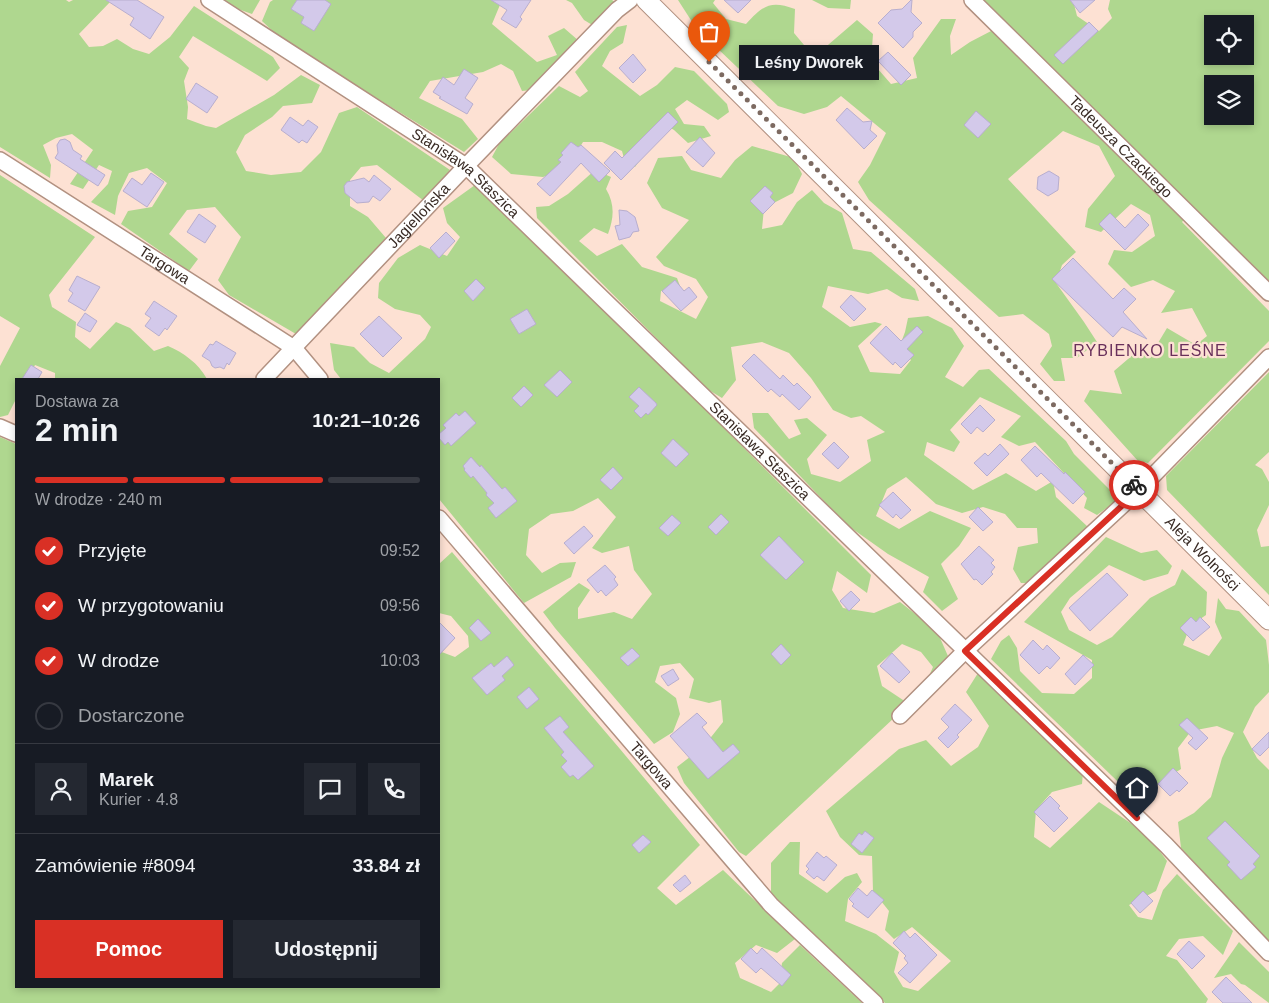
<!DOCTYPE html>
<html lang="pl">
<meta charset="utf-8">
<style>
:root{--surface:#171b24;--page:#242831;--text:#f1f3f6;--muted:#9ea1a6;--line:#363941;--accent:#d93025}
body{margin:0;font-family:Helvetica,sans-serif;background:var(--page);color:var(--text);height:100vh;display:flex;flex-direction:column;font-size:19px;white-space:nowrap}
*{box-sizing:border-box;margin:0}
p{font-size:16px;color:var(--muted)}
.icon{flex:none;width:28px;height:28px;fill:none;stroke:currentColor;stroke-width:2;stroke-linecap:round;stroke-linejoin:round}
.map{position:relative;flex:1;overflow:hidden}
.side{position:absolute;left:15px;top:378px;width:425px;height:610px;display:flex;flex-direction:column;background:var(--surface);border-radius:0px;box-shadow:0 2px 8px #0003}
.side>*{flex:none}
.tools{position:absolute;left:1204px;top:15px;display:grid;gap:10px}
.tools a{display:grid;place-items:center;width:50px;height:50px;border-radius:0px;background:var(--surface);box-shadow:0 2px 8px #0003;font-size:25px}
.pin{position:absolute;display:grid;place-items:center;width:42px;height:42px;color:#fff;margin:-51px -21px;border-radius:50% 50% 50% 0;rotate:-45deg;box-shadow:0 0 5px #0007}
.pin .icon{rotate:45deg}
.courier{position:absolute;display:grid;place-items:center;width:50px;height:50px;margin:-25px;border:4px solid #d93025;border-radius:50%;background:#fff;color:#222;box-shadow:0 1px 6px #0007}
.bubble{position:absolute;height:35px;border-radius:0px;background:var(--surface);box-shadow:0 2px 8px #0003;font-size:16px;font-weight:700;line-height:35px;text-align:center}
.summary em{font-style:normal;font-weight:700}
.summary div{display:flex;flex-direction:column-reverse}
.summary{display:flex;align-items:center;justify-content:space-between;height:85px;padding:0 20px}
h1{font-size:32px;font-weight:700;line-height:38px}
.bar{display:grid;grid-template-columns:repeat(4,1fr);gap:8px 5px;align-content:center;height:60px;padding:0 20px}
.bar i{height:6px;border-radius:4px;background:var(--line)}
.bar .active{background:var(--accent)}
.bar p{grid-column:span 4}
.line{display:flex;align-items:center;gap:12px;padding:0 20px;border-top:1px solid var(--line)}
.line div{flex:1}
.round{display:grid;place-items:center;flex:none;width:52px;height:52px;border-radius:0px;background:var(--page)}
ol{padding:0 20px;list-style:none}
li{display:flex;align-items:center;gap:15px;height:55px}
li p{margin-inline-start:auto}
li .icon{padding:5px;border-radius:50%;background:var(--accent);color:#fff;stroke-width:4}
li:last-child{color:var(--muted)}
li i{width:28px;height:28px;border:2px solid var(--line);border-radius:50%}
.primary-button{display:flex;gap:10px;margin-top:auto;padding:10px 20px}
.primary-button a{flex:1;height:58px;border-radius:0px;background:var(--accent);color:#fff;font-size:20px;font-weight:700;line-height:58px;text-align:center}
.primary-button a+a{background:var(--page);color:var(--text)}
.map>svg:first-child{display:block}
.green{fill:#afd78f;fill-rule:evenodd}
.building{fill:#d3c9ea;stroke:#b8aece}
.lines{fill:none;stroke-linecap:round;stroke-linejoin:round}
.minor-casing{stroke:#b29181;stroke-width:18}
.tertiary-casing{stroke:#b29181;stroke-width:21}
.minor{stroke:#fff;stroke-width:15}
.tertiary{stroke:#fff;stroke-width:19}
.done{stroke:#7d6a61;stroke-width:5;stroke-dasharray:0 9}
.route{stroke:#d93025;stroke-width:6}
.labels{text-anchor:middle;stroke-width:4.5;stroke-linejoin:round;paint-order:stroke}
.street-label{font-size:15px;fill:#382a24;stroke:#fde1d3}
.neighbourhood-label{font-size:16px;letter-spacing:1px;fill:#69305b;stroke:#fde1d3}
</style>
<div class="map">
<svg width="1269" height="1003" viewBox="0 0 1269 1003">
<rect width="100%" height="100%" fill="#fde1d3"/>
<g class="green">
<path d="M 0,0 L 66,0 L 69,2 L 73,0 L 112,0 L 79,34 L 89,47 L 103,46 L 117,39 L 133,49 L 149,54 L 170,37 L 194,6 L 273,57 L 280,68 L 267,81 L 193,36 L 179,57 L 189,68 L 184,81 L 188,107 L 187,119 L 206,126 L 216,128 L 274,95 L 301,75 L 320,85 L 312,103 L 283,106 L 272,117 L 245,135 L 236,152 L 246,171 L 271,175 L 301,172 L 321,152 L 339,113 L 357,107 L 450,170 L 424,201 L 377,165 L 361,167 L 350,180 L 350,206 L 368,217 L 386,238 L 296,334 L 229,295 L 218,280 L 241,237 L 215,207 L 187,210 L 169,234 L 198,259 L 189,271 L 121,224 L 128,211 L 152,207 L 167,183 L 147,168 L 129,173 L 118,196 L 115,215 L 91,202 L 108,184 L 112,171 L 99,165 L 83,189 L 70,184 L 93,150 L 72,134 L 56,138 L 43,145 L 51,165 L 50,178 L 0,147 Z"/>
<path d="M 224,0 L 260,0 L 252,14 L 238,9 Z"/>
<path d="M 273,0 L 502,0 L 492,24 L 537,62 L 557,55 L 548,36 L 564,28 L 579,41 L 532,90 L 522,91 L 513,71 L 501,64 L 483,72 L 430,81 L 419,98 L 462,119 L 478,139 L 464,152 L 281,39 L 262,21 L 270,2 Z"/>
<path d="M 566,0 L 612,0 L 615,2 L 594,26 L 584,20 L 572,3 Z"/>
<path d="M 678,0 L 715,0 L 713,3 L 726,19 L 746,24 C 763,5 771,0 795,9 L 794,33 L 814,57 L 857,20 L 873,34 L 871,61 L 891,84 L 917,78 L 913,58 L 941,19 L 956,19 L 950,36 L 951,55 L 970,42 L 993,30 L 981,0 L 1073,0 L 1077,16 L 1099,31 L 1112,18 L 1108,9 L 1110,0 L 1269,0 L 1269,281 L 1194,208 L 1182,222 L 1269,311 L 1269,341 L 1148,463 L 1138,461 L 1084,401 L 1090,390 L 1122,394 L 1114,371 L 1135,353 L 1160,354 L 1158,343 L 1167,328 L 1196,345 L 1207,336 L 1192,308 L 1161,313 L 1175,291 L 1153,280 L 1131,287 L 1108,264 L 1114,250 L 1132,252 L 1155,236 L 1150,215 L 1131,204 L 1101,232 L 1085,227 L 1088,209 L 1115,176 L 1099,146 L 1063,131 L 1008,179 L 1076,252 L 1062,265 L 1056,283 L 1084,322 L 1097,342 L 1077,358 L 1061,358 L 1065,381 L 1054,381 L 1040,364 L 1052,346 L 1049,334 L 1023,314 L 999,317 L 869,200 L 858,182 L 870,165 L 886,133 L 841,96 L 827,107 L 804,114 L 778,106 L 696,28 ZM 1212,24 L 1245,24 L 1245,56 L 1212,56 ZM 1212,84 L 1245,84 L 1245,116 L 1212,116 Z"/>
<path d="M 812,0 L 851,0 L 850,9 L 828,8 Z"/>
<path d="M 627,25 L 623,43 L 610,51 L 602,66 L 640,96 L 657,85 L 675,67 L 694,71 L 727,104 L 729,112 L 718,120 L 687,100 L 675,109 L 684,124 L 704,126 L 711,136 L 688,143 L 674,130 L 664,124 L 635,167 L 625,162 L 622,151 L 602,142 L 583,142 L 563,174 L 555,173 L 543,177 L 511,174 L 492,157 L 499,144 L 559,86 L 580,97 L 588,91 L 575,72 L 617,27 Z"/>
<path d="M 752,146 L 794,158 L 802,174 L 793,193 L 764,208 L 762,229 L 782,225 L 797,202 L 812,190 L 824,203 L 842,213 L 853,249 L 871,252 L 915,289 L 919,301 L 902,298 L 887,289 L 868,294 L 828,286 L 822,307 L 850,327 L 875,322 L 882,324 L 858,346 L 870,372 L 900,374 L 911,360 L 899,348 L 905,332 L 908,318 L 928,316 L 952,328 L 964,346 L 945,377 L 963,387 L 979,370 L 989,369 L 1066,441 L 1074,454 L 1119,499 L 1097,515 L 1084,508 L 1087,498 L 1035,442 L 1019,446 L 1001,437 L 1021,416 L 980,397 L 950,430 L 960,442 L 954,452 L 927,442 L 924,455 L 973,490 L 1006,473 L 1036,491 L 1053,481 L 1056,497 L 1088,527 L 1034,583 L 1021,583 L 1013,569 L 1018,547 L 1038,543 L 1037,528 L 1017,528 L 1005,514 L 983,507 L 962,513 L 936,504 L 906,477 L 887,489 L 876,516 L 899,529 L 930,511 L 971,528 L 959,546 L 941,564 L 958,599 L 942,611 L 923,592 L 929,577 L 888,554 L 847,525 L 754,428 L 752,413 L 768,413 L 789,439 L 801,434 L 794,420 L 807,418 L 827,435 L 807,459 L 811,474 L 840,482 L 871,461 L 867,440 L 885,432 L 861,416 L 851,418 L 833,410 L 811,378 L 789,353 L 762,342 L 731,347 L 736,380 L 722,398 L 707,389 L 537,218 L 536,207 L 549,206 L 568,194 L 595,170 L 611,177 L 606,189 C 615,204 614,218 608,234 L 594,228 L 579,241 L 597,256 L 622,244 L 642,267 L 677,278 L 681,289 L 661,291 L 660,301 L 696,319 L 708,297 L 696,279 L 664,266 L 656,257 L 689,220 L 662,208 L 647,183 L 658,158 L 682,156 L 691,170 L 721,178 L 735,160 Z"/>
<path d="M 0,175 L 95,237 L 49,295 L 52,307 L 76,322 L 75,337 L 90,349 L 116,322 L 130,328 L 154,351 L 168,346 C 184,353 198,363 207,379 L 55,379 L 55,373 L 35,365 L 28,379 L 16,379 L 16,399 L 8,415 L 0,417 L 0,366 L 20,328 L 0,316 Z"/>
<path d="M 475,185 L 705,409 L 871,575 L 867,593 L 837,571 L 832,590 L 843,608 L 874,613 L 900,602 L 937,631 L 951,663 L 925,685 L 933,667 L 921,652 L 902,644 L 877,666 L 882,686 L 909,704 L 746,856 L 739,852 L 684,783 L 677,767 L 704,746 L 723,722 L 721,700 L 709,703 L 689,698 L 694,679 L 680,663 L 660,666 L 655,682 L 676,698 L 680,714 L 673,732 L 654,744 L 555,628 L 543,612 L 579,583 L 590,590 L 578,608 L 578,619 L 614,612 L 632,619 L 652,594 L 634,570 L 629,546 L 602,553 L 592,548 L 616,517 L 598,498 L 573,511 L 551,514 L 529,529 L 526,555 L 542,573 L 560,563 L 576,562 L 571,577 L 524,603 L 439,499 L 439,379 L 341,379 L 334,370 L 330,343 L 354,347 L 370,363 L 389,373 L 425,339 L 431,327 L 420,315 L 395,309 L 378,298 L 379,283 L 398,258 L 420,245 L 447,256 L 460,237 L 447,223 L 443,208 Z"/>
<path d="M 1269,372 L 1269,452 L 1255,465 L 1262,469 L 1269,482 L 1269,505 L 1257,530 L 1261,547 L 1269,546 L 1269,595 L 1167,490 L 1166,476 Z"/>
<path d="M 0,437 L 16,444 L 16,986 L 439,986 L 439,651 L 455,657 L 469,647 L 468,636 L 451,616 L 439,613 L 439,564 L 452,552 L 620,749 L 700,845 L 657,888 L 676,905 L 723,870 L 795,939 L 777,953 L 756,945 L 735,963 L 740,978 L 771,992 L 779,984 L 782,963 L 800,945 L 862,1003 L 0,1003 Z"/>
<path d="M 1106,537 L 1141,553 L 1157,550 L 1172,566 L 1168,574 L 1144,581 L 1109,565 L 1070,598 L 1061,612 L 1069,630 L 1097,645 L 1112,637 L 1150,598 L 1175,585 L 1182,569 L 1207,592 L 1206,615 L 1190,626 L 1183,645 L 1209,656 L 1222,638 L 1215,622 L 1218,598 L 1226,609 L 1239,611 L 1266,640 L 1269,665 L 1269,692 L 1255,707 L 1243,732 L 1257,758 L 1269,770 L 1269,944 L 1181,848 L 1178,822 L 1194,813 L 1211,797 L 1222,758 L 1234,733 L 1217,726 L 1191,731 L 1178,748 L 1181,769 L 1157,784 L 1153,801 L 1143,806 L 991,659 L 1001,641 L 1009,635 L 1017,648 L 1020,671 L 1042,693 L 1074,694 L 1092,678 L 1092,660 L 1024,622 Z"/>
<path d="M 978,673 L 1083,772 L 1082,784 L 1052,792 L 1036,810 L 1034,837 L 1050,848 L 1099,802 L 1147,834 L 1167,861 L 1156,891 L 1129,905 L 1138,917 L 1152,920 L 1163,890 L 1177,874 L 1233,931 L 1223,955 L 1203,936 L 1179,939 L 1166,956 L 1177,960 L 1208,999 L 1206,1003 L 885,1003 L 771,896 L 771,863 L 790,842 L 800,842 L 799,874 L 827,893 L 845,877 L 857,873 L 862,882 L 848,899 L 845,921 L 876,934 L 899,952 L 894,972 L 903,987 L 918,991 L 951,961 L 912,927 L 894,939 L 885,930 L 889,911 L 873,891 L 872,856 L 859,855 L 840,837 L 826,811 L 899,749 L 926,740 L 951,766 L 978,747 L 989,726 L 966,692 Z"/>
<path d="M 1239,942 L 1269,972 L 1269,1003 L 1245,985 L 1241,984 L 1231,974 L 1214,978 Z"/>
</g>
<g class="building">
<path d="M 106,0 L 137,0 L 164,17 L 150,39 L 130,25 L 134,18 Z"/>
<path d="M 297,0 L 325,0 L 331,4 L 314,31 L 301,23 L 304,17 L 291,9 Z"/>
<path d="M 491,0 L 531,0 L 520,17 L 522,19 L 516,28 L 501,19 L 507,10 Z"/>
<path d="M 724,0 L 751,0 L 738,13 Z"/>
<path d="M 911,0 L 912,0 L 911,12 L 922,23 L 913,32 L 913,37 L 903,48 L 878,23 L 891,10 L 902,9 Z"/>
<path d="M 1070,0 L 1095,0 L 1080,13 Z"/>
<path d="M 1089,22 L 1098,31 L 1063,64 L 1054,55 Z"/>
<path d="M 888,52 L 911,75 L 901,85 L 878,61 Z"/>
<path d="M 633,54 L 646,70 L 633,83 L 619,68 Z"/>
<path d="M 464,69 L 478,78 L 465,98 L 473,104 L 467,114 L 439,98 L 441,97 L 433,92 L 443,77 L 454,85 Z"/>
<path d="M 196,83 L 218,97 L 207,113 L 186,99 Z"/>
<path d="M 847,108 L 863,122 L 872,121 L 870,130 L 877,136 L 864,149 L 836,120 Z"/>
<path d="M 976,111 L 991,124 L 978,138 L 964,125 Z"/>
<path d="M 668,112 L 678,122 L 621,180 L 604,163 L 615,151 L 622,158 Z"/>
<path d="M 290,117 L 303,126 L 308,120 L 318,127 L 307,143 L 302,140 L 299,143 L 281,130 Z"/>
<path d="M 700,137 L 715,153 L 703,167 L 686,152 Z"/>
<path d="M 65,139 L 70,142 L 73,150 L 82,156 L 80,159 L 105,175 L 98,186 L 55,158 L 58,153 L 57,145 L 60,140 Z"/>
<path d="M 571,142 L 578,147 L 581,145 L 610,171 L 599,182 L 581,163 L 550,196 L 537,184 L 561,162 L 558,160 L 563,155 L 561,153 Z"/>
<path d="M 1049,171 L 1059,177 L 1058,190 L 1048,196 L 1037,189 L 1038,177 Z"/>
<path d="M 151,173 L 164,182 L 147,207 L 123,191 L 132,178 L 142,185 Z"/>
<path d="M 374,175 L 391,189 L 380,201 L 373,196 L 369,202 L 357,203 L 345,193 L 344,186 L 347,182 L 364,178 L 369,182 Z"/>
<path d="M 765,186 L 773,193 L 770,197 L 775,202 L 763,214 L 750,201 Z"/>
<path d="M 619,210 L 627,211 L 635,217 L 639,231 L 633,232 L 630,237 L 619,240 L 615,226 L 620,225 Z"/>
<path d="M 1110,213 L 1125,228 L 1138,214 L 1149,225 L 1125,250 L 1099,224 Z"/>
<path d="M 199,214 L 216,226 L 205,243 L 187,232 Z"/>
<path d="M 446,232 L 455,241 L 439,258 L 430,248 Z"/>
<path d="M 1073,258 L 1113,299 L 1124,288 L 1136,299 L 1123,312 L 1147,339 L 1122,327 L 1113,337 L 1052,279 Z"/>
<path d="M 77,276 L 100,287 L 85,311 L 68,301 L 73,293 L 69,290 Z"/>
<path d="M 476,279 L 485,288 L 473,301 L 464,291 Z"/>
<path d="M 675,280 L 684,291 L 689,287 L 697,297 L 681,311 L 662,291 Z"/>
<path d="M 851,295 L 866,309 L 854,321 L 840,307 Z"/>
<path d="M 154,301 L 177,316 L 167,330 L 165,328 L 159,336 L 145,326 L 151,318 L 145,314 Z"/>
<path d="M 527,309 L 536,324 L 519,334 L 510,319 Z"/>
<path d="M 85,313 L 97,321 L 90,332 L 77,325 Z"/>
<path d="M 379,316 L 402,338 L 383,357 L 360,334 Z"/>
<path d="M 886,326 L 901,341 L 917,326 L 923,332 L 907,349 L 914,355 L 901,368 L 895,362 L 893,365 L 870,343 Z"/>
<path d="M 216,341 L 236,353 L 229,365 L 227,363 L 224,369 L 220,367 L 215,368 L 212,366 L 210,361 L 202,356 L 210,344 L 213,345 Z"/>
<path d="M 754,354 L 780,379 L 783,375 L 794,386 L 797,383 L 811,397 L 799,410 L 782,394 L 780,397 L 771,389 L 768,392 L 742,366 Z"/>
<path d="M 31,365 L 42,372 L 38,379 L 22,379 Z"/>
<path d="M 560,370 L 572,382 L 557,397 L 544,385 Z"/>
<path d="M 524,386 L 533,395 L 521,407 L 512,398 Z"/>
<path d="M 639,387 L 656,403 L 657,405 L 648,415 L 646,413 L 641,418 L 634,411 L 639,406 L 629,397 Z"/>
<path d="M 980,405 L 995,420 L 983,432 L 977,427 L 971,434 L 961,424 Z"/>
<path d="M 465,411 L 476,423 L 451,446 L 448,442 L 445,445 L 439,438 L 439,434 L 446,428 L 443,425 L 456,413 L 459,416 Z"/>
<path d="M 673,439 L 689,454 L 676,467 L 661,453 Z"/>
<path d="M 834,442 L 849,457 L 838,469 L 822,454 Z"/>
<path d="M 1000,444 L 1009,454 L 987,476 L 974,463 L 985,453 L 988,456 Z"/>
<path d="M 1035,446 L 1064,474 L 1065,472 L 1085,492 L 1073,504 L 1041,473 L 1037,477 L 1021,460 Z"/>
<path d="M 471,457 L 480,467 L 481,465 L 502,489 L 505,487 L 517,501 L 496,518 L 488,508 L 494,503 L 486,495 L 487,493 L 473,476 L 471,478 L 464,470 L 465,469 L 463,466 Z"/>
<path d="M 613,467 L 623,478 L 611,490 L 600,480 Z"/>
<path d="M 893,492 L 911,510 L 901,519 L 896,514 L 893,518 L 879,505 Z"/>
<path d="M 978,507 L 993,522 L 983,531 L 969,517 Z"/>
<path d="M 721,514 L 729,522 L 716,535 L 708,527 Z"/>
<path d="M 672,515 L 681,523 L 668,536 L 659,528 Z"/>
<path d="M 584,526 L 593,536 L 574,554 L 564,543 Z"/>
<path d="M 779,536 L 804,562 L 786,580 L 760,555 Z"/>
<path d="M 979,546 L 994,560 L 991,563 L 995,567 L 991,572 L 993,574 L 982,585 L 976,579 L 974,580 L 961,564 Z"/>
<path d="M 605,565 L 616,577 L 614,579 L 618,585 L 606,596 L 601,590 L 598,593 L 587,580 Z"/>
<path d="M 1107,573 L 1128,595 L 1090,631 L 1069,608 Z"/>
<path d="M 851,591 L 860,600 L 849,611 L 840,601 Z"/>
<path d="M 1191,617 L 1196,622 L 1200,617 L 1210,627 L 1193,641 L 1180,628 Z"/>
<path d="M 478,619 L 491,633 L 481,641 L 469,628 Z"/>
<path d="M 439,622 L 455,638 L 439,655 Z"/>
<path d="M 1033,640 L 1043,650 L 1047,645 L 1060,658 L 1050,669 L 1047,666 L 1039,674 L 1020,655 Z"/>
<path d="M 781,644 L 791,655 L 781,665 L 771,654 Z"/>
<path d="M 632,648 L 640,656 L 628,666 L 620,658 Z"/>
<path d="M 892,653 L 910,672 L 899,683 L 880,666 Z"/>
<path d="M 1083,655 L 1094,665 L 1075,685 L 1065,674 Z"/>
<path d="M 507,656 L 514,665 L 502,676 L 505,680 L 487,695 L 472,678 L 491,663 L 494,667 Z"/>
<path d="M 673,669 L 679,679 L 668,686 L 661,676 Z"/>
<path d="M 529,687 L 539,699 L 527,709 L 517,697 Z"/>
<path d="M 955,704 L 972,720 L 957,735 L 959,737 L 948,748 L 938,738 L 949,727 L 941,719 Z"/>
<path d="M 697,713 L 707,723 L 702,727 L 723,752 L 733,744 L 740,752 L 708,779 L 670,736 Z"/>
<path d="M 560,716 L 569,727 L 563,732 L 594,766 L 578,780 L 573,775 L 570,777 L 561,767 L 567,761 L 561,755 L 564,752 L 544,728 Z"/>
<path d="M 1187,718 L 1208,738 L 1196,750 L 1188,743 L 1193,738 L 1179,725 Z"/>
<path d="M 1269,732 L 1269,747 L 1260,756 L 1252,749 Z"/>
<path d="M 1173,768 L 1188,783 L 1179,792 L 1177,790 L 1170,796 L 1158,784 Z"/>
<path d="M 1050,796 L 1060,806 L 1058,808 L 1068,818 L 1054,832 L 1034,812 Z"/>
<path d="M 1225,821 L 1260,856 L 1253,864 L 1256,867 L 1241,880 L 1227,865 L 1230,862 L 1207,838 Z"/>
<path d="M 865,831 L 874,838 L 862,853 L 851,844 L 859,833 L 862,835 Z"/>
<path d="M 643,835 L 651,842 L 639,853 L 632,845 Z"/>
<path d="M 817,852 L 824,858 L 826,856 L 837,865 L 824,881 L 817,876 L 814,879 L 806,872 L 809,869 L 806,866 Z"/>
<path d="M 685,875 L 691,883 L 680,892 L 673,885 Z"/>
<path d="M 858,888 L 867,896 L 872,890 L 884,900 L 868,918 L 852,906 L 854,904 L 849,899 Z"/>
<path d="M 1143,891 L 1153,901 L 1140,913 L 1131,903 Z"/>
<path d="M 904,931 L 910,938 L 915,933 L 937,955 L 910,983 L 898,973 L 908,963 L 904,958 L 906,956 L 893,943 Z"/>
<path d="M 1189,941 L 1205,956 L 1192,969 L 1177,954 Z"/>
<path d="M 751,948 L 757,954 L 762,948 L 791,975 L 782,986 L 761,968 L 756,973 L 741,959 Z"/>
<path d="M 1226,977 L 1252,1003 L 1223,1003 L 1212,992 Z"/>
</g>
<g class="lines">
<defs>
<g id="minor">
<path id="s1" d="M 209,0 L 466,166 L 1166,845 L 1269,953"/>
<path id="s2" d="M 972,0 L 1269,293"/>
<path id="s3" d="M 0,160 L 294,348 L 320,379"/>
<path id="s4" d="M 264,379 L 466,166 L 617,10 L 630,0"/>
<path d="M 0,427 L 16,434"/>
<path id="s5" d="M 439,518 L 771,905 L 875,1003"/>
<path d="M 900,716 L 965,651 L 1139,490 L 1269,357"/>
</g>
<g id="tertiary">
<path id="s6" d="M 646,0 L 1269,620"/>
</g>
</defs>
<use href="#minor" class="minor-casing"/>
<use href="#tertiary" class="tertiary-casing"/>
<use href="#minor" class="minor"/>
<use href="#tertiary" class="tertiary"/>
</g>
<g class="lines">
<path class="done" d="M 709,62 L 1134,485"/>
<path class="route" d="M 1134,485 L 1139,490 L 965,651 L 1137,818"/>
</g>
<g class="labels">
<g class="street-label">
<text dy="5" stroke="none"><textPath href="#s2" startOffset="209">Tadeusza Czackiego</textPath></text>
<text dy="5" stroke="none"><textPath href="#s1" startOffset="310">Stanisława Staszica</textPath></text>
<text dy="5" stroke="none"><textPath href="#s4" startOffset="225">Jagiellońska</textPath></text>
<text dy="5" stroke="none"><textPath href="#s3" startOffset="195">Targowa</textPath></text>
<text dy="5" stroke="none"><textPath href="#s1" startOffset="715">Stanisława Staszica</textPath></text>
<text dy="5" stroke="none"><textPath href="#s6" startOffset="785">Aleja Wolności</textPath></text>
<text dy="5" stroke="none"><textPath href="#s5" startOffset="326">Targowa</textPath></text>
</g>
<g class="neighbourhood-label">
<text x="1150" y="356">RYBIENKO LEŚNE</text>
</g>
</g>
</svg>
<div class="tools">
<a><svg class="icon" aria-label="locate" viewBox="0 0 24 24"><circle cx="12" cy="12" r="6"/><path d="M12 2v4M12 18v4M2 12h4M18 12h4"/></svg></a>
<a><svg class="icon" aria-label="layers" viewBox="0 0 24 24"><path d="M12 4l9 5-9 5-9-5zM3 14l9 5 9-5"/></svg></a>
</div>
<div class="pin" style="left:709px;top:62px;background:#ea580c"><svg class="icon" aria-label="bag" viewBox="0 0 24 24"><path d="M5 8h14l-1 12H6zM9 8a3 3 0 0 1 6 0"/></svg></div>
<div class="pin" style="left:1137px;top:818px;background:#1f2937"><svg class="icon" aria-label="home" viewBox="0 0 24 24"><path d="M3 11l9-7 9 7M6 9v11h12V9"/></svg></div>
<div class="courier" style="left:1134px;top:485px"><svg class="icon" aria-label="bike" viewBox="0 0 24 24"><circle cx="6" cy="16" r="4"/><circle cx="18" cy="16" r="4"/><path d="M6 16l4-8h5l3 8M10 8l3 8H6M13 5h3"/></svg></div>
<div class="bubble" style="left:739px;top:45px;width:140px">Leśny Dworek</div>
<section class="side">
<div class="summary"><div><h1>2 min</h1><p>Dostawa za</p></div><em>10:21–10:26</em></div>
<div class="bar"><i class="active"></i><i class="active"></i><i class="active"></i><i></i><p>W drodze · 240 m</p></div>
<ol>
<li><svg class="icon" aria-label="check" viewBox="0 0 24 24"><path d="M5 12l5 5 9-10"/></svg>Przyjęte<p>09:52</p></li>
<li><svg class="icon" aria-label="check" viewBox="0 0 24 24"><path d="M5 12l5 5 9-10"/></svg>W przygotowaniu<p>09:56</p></li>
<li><svg class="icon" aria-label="check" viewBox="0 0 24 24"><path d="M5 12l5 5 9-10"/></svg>W drodze<p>10:03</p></li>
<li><i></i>Dostarczone</li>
</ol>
<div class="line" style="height:90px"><a class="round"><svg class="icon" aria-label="person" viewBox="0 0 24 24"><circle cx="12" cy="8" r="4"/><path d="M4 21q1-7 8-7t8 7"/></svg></a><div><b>Marek</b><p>Kurier · 4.8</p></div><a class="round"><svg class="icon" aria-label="chat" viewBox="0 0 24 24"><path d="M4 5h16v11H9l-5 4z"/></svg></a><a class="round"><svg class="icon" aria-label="phone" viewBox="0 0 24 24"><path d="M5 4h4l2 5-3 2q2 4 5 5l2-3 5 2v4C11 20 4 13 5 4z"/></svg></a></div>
<div class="line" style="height:65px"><div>Zamówienie #8094</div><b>33.84 zł</b></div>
<div class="primary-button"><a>Pomoc</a><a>Udostępnij</a></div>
</section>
</div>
